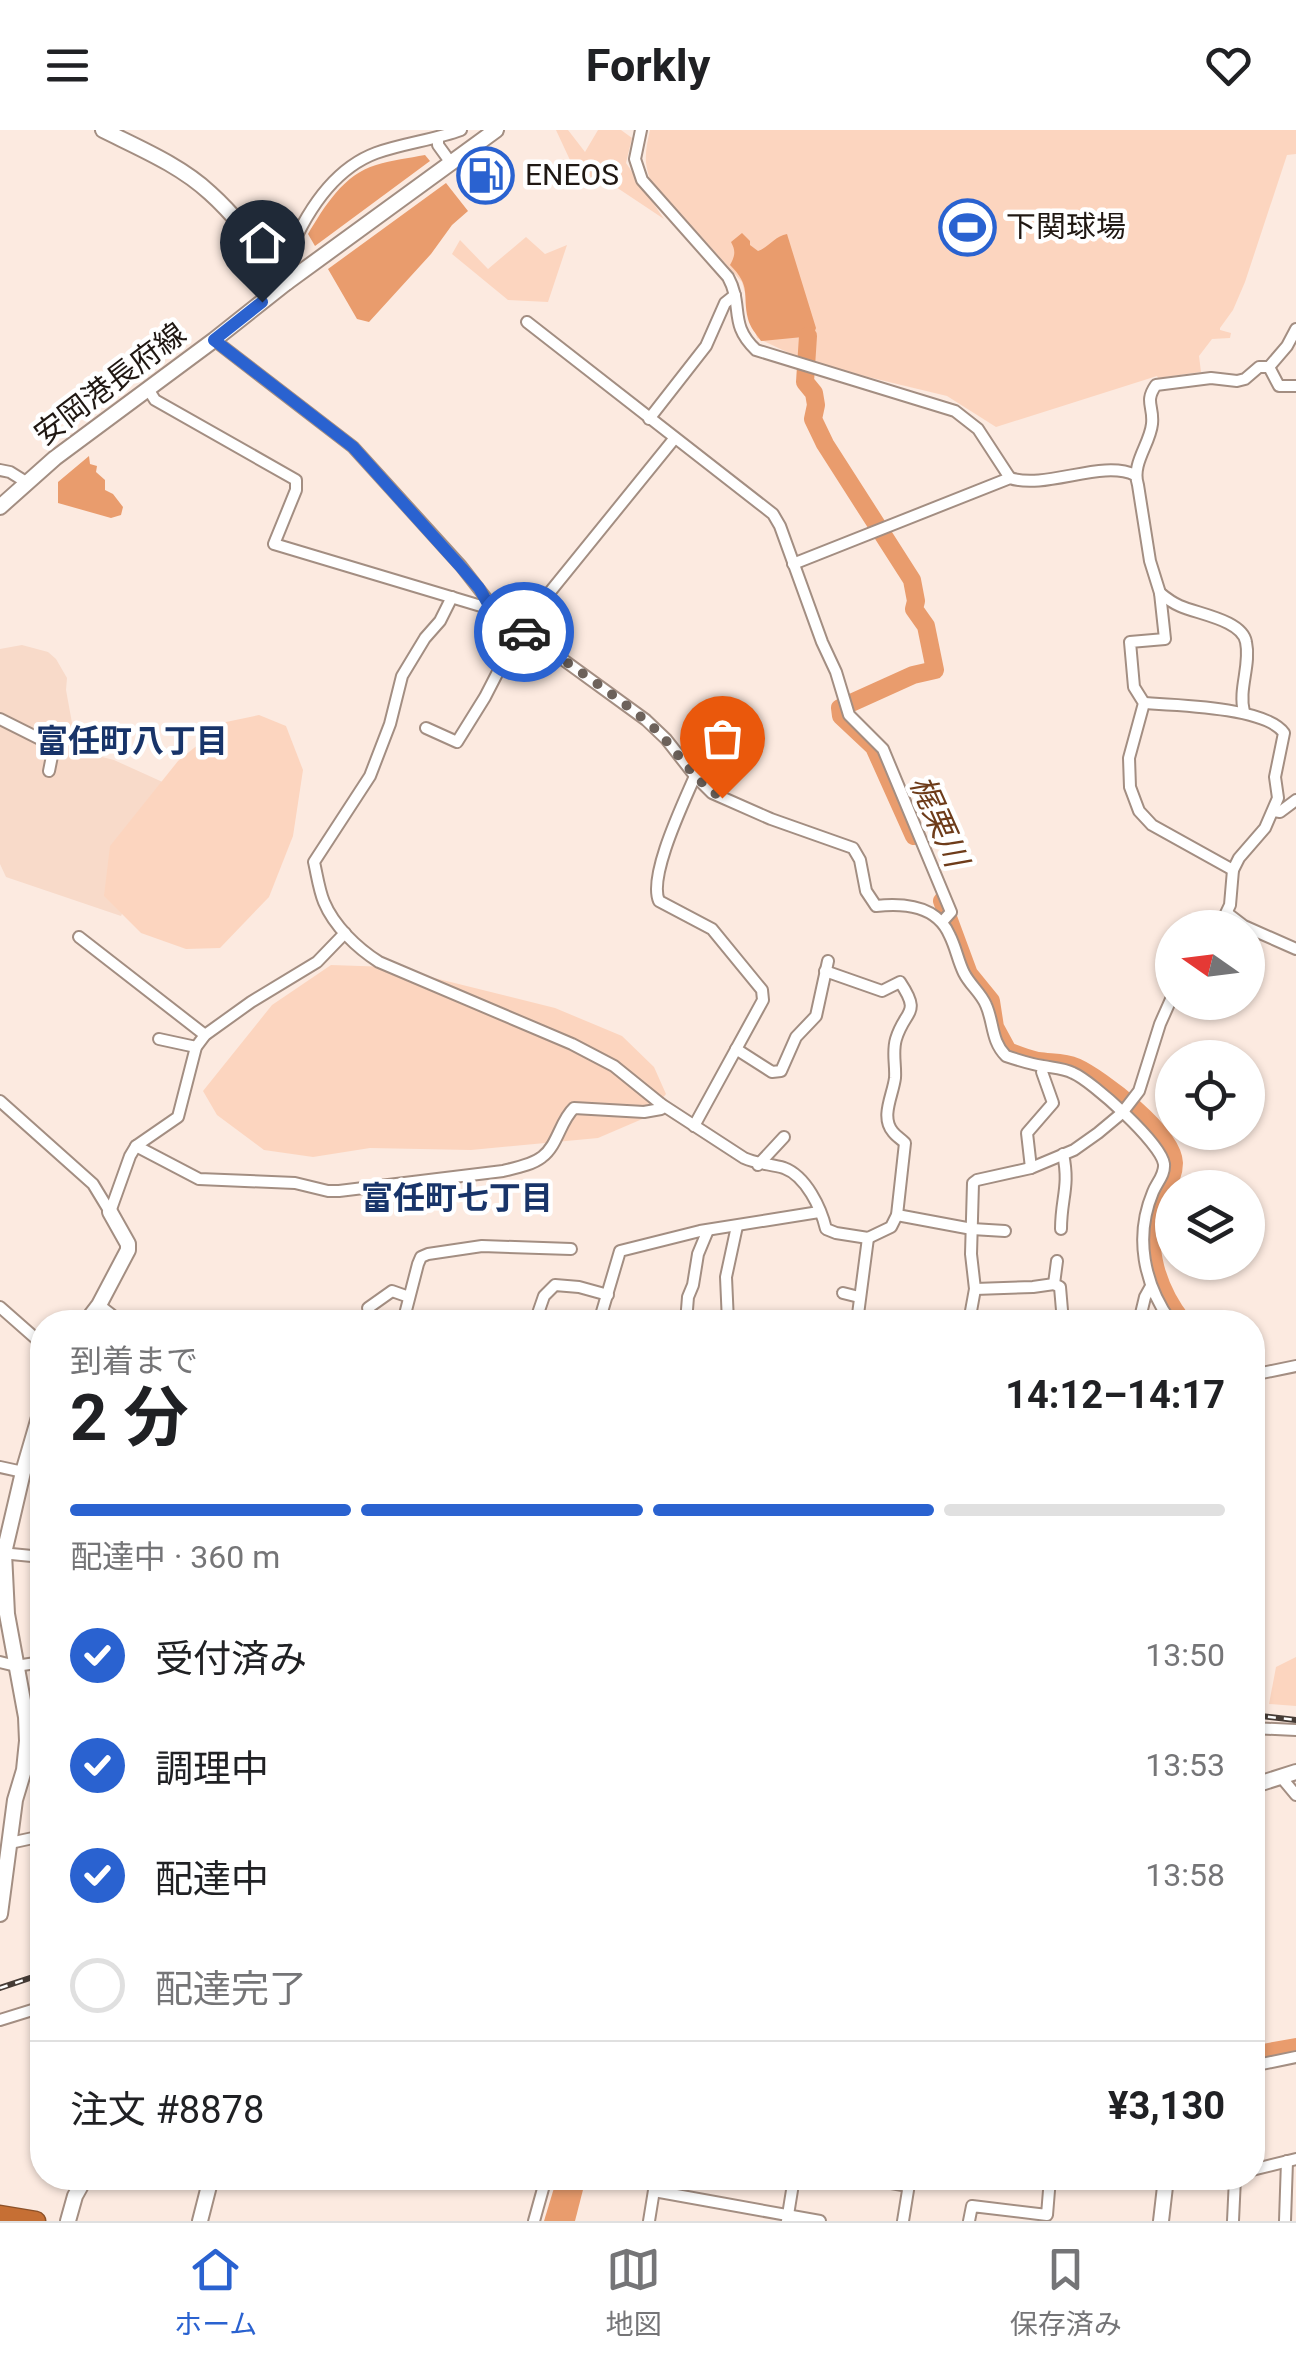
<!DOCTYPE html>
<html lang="ja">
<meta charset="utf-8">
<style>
:root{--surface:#fff;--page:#f6f6f6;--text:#202124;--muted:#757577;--line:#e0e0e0;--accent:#2a62d0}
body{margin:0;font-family:Roboto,"Noto Sans JP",sans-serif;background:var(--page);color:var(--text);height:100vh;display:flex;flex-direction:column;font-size:38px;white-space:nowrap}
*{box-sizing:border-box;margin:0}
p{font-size:32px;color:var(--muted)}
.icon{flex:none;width:55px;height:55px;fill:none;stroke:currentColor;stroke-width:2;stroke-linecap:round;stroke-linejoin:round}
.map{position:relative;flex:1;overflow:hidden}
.details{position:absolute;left:30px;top:1180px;width:1235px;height:880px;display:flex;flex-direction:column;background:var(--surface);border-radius:40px;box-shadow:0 2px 8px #0004}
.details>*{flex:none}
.needle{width:65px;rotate:284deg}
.controls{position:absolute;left:1155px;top:780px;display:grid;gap:20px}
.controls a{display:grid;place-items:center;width:110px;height:110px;border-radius:50%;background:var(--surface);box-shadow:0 2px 8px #0004;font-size:50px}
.pin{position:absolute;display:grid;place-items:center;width:85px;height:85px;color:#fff;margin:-102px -42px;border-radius:50% 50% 50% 0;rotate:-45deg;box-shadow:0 0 10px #0007}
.pin .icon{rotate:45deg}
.courier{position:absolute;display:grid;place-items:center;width:100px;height:100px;margin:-50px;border:8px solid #2a62d0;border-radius:50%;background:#fff;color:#222;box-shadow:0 2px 12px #0007}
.overview em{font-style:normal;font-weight:700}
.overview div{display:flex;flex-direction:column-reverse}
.overview{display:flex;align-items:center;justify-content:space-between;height:170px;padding:0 40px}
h1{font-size:65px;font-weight:700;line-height:75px}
.bar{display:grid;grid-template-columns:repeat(4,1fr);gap:15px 10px;align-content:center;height:120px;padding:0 40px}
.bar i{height:12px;border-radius:8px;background:var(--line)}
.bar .current{background:var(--accent)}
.bar p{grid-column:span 4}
.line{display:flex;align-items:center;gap:25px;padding:0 40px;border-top:2px solid var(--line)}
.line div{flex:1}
ol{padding:0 40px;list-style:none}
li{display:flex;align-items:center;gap:30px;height:110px}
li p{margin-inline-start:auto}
li .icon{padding:10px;border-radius:50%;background:var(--accent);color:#fff;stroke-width:4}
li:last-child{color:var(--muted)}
li i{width:55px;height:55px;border:5px solid var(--line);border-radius:50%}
header{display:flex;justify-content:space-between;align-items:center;height:130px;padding:0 40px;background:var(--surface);font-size:45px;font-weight:700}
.menu{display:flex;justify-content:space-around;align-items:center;height:140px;border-top:2px solid var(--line);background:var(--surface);font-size:28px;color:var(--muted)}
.menu a{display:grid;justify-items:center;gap:5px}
.menu .current{color:var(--accent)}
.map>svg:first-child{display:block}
.built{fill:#f8dac9}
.green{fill:#fcd5bf}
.water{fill:#e99c6d}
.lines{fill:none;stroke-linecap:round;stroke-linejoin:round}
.river{stroke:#e99c6d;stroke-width:18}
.street-casing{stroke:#a38e82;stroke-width:14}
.secondary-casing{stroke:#a38e82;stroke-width:18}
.highway-casing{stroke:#8c5128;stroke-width:21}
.street{stroke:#fff;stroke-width:10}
.secondary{stroke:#fff;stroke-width:14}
.highway{stroke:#c66f34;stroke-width:18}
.rail-casing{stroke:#463c36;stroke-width:6}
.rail{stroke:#fff;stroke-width:2.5;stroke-dasharray:8;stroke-linecap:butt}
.done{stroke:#6d625b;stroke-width:10;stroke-dasharray:0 18}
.route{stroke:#2a62d0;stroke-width:12}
.labels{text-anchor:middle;stroke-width:9;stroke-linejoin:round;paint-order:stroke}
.poi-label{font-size:30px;fill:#201813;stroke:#fff;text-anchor:start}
.street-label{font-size:30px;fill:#201813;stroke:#fff}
.neighbourhood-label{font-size:32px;font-weight:bold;fill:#183469;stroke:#fff}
.water-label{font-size:32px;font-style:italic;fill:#6e3c1a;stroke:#fff}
</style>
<header><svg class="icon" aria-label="menu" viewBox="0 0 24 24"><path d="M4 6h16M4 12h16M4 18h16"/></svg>Forkly<svg class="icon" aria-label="heart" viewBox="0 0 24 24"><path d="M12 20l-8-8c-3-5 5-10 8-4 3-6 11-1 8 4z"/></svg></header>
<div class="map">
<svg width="1296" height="2091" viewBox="0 0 1296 2091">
<rect width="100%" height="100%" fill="#fceae0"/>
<path class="built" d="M 22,515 L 48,522 L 56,529 L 67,548 L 66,560 L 72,593 L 70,610 L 74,620 L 114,630 L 178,659 L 121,786 L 6,747 L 0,734 L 0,519 Z"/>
<g class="green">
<path d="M 556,0 L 568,0 L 585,22 L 598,0 L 621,0 L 632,8 L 626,33 L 664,89 L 607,51 L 576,43 Z"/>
<path d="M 650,0 L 1296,0 L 1296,24 L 1287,25 L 1245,152 L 1233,180 L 1220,198 L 1220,200 L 1231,203 L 1230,208 L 1212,209 L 1199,226 L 1201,242 L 1158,248 L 1157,246 L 996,297 L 947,266 L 810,233 L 757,208 L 742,152 L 650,49 C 643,31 646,18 650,0 Z"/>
<path d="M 526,107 L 545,124 L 567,115 L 548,172 L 508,170 L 452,124 L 460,110 L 488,139 Z"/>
<path d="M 259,585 L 286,596 L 303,640 L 293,706 L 269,767 L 220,818 L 186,819 L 141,803 L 104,766 L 110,716 L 178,631 L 226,592 Z"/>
<path d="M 331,835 L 390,837 L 555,878 L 622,906 L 654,937 L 666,964 L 647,987 L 598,1008 L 471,1020 L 370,1018 L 313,1027 L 264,1020 L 217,985 L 203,961 L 272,875 Z"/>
<path d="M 1296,1527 L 1296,1576 L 1269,1574 L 1276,1537 Z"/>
</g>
<g class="water">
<path d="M 425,25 L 430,31 L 315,116 L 308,104 C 324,77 344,44 376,35 C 392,30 409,28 425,25 Z"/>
<path d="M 446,53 L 468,81 L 452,95 L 431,124 L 369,192 L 357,189 L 328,139 Z"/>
<path d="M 742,103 L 750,111 L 750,115 L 758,121 C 769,117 775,106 787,104 L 816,198 L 813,206 L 761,211 C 756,204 750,197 748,189 C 742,164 752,157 730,135 C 735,126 736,121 731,112 Z"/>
<path d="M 89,326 L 90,334 L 97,336 L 96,342 L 105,350 L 105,360 L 113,364 L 123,377 L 121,385 L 111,388 L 58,373 L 58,352 Z"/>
<path d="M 557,2048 L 586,2048 L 575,2091 L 544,2091 Z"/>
</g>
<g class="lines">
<g class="river">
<path d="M 808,206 L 805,252 L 814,263 L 816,275 L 813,289 L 825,314 L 912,450 L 916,471 L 914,479 L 926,496 L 935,540 L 913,545 L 840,578 L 841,586 L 874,617 L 914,706"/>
<path d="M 942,771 L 969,844 L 991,871 L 995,897 L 1008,921 C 1018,925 1028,929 1038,931 C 1051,933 1064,932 1076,937 C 1102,949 1173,1003 1174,1033 C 1174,1050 1163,1060 1157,1076 C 1143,1117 1158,1160 1183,1192"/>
<path d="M 1252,1925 L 1296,1917"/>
</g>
<defs>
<g id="street">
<path d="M 641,0 L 635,29 L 642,50 L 728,147 C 744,176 728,194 756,220 L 955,281 L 978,299 L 1010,348"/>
<path d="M 438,9 L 438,15 L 451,33"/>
<path d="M 289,123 C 306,83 333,39 376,23 C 404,13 434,10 461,0"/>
<path d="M 527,192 L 773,384 L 780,396 L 822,512 L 836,542 L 849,585 L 883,619 L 951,782 L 942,792"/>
<path d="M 214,210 L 353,317 L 461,436 L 496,481 L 646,590 L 666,609 L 695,646 L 712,663 L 771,689 L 853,718 L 860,730 L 866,761 L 876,776 C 904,773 937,775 950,806 C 956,818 958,831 964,843 C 970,855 981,863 986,875 C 994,893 991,911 1006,926 C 1018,930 1030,934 1043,936 C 1053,938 1063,938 1073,943 C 1092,951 1161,1013 1164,1034 C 1165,1045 1157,1052 1153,1062 C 1134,1107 1144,1154 1171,1192"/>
<path d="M 1269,237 L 1279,256 L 1296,256"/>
<path d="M 148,259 L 155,270 L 296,350 L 296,360 L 274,414 L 491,479"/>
<path d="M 649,289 L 706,216 L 725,173 L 735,165"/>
<path d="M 0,340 L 10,342 L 26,352"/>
<path d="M 793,434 L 1010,348 C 1046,360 1102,329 1135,345"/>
<path d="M 1160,463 C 1166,468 1173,473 1180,476 C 1198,484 1242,490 1246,512 C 1251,535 1238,559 1244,582"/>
<path d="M 452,467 L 440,491 L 425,508 L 402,546 L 390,594 L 370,646 L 314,732 C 317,745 319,760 324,772 C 334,796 357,818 379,832 L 572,914 L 614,936 L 661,974 L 744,1028 C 757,1034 771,1034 784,1038 C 806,1046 821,1078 826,1099 L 836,1103 L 868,1108 L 891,1097 L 897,1085 L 905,1013 C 901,1009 896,1006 893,1002 C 880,987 893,965 895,948 C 896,935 892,922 896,909 C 905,879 922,885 900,852 L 882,861 L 825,841"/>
<path d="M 1144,573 C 1175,575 1266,577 1284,603 L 1275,647 L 1278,668 L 1265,698 L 1239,728 L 1233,740 L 1230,775 L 1219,798"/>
<path d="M 0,589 L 54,616 L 49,641"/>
<path d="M 426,598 L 457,612 L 485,567 L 520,499 L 674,309"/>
<path d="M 1274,681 L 1280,682 L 1296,670"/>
<path d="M 1233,740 L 1152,695 L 1139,681 L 1130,657 L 1129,628 L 1144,573 L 1134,557 L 1130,512 L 1165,509 L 1160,463 L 1150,431 L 1138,355 C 1131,334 1150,314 1152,294 C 1154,276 1144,272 1156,255 L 1211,248 L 1237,251 L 1245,249 L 1259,237 L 1269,237 L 1287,216 L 1296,199"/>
<path d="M 1227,783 L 1244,796 L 1296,819"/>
<path d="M 79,807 L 205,905"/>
<path d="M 159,909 L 196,917"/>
<path d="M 736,919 L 772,942 L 781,941 L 796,907 L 816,886 L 828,831"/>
<path d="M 0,971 L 93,1054 L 110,1082"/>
<path d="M 694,996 L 763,870 L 762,860 L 712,799 L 659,771 C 648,746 684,672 695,646"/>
<path d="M 136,1016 L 199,1049 L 295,1053 L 328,1061 L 339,1061 L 503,1041 C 515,1038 532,1035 542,1027 C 558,1015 560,991 574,978 L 644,982 L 661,979 L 661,974"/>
<path d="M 758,1035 L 784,1007"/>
<path d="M 1031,1038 L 1027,1003 L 1053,973 L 1042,942 L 1044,937"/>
<path d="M 110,1082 L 130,1026 L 136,1016 L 178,987 L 196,917 L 205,905 L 251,872 L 317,832 L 345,803"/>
<path d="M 897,1085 L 972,1099 L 1005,1101"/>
<path d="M 1061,1099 C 1061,1068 1070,1057 1063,1024"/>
<path d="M 1057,1131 L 1054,1154 L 1060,1157 L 1063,1192"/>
<path d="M 975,1159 L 1033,1157 L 1054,1154"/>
<path d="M 843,1163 L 859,1167"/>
<path d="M 99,1175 L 121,1192"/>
<path d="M 0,1177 L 42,1214"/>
<path d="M 368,1178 L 392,1161 L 409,1167"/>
<path d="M 403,1192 L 418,1134 L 421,1127 L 428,1124 L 482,1116 L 571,1119"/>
<path d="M 535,1192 L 544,1166 L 555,1155 L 579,1157 L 608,1165"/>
<path d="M 599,1192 L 620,1121 L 700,1101 L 819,1082"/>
<path d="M 686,1192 L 688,1167 L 693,1155 L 698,1124 L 708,1100"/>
<path d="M 728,1192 L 726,1147 L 737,1096"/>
<path d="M 857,1192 L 868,1108"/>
<path d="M 969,1192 L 975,1159 L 971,1124 L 973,1053 L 977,1050 L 1031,1038 L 1074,1020 L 1098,1003 L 1122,983 L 1139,961 L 1160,894 L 1172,867"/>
<path d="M 1139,1192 L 1145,1167 L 1150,1158"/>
<path d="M 1252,1245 L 1296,1236"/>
<path d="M 0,1337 L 23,1342"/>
<path d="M 1,1423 L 42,1427"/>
<path d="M 0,1532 L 16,1536 L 42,1532"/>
<path d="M 1252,1572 L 1253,1572"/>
<path d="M 1252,1598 L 1296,1600"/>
<path d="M 1281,1647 L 1296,1665"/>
<path d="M 10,1713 L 42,1706"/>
<path d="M 0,1890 L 42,1877"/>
<path d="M 1252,1936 L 1296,1927"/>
<path d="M 1252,2040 L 1296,2029"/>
<path d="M 864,2048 L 908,2056"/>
<path d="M 654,2061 L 820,2091"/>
<path d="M 534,2091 L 546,2048"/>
<path d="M 649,2091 L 656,2048"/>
<path d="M 787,2091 L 794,2048"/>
<path d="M 903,2091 L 910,2048"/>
<path d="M 969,2091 L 972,2076 L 1047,2085 L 1050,2048"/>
<path d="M 1233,2091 L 1235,2048"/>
<path d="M 1285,2091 L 1287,2031"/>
</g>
<g id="secondary">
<path d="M 103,0 C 139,18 180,35 210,63 C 239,89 262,122 286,153"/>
<path d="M 0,377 L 55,328 L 214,210 L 286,153 L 496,0"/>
<path d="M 86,1192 L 99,1175 L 128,1120 L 128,1114 L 110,1082"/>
<path d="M 1252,1656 L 1296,1642"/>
<path d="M 0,1784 L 15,1670 L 24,1640 L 27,1611 L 26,1587 L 7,1484 L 4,1423 L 23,1342 L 42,1277"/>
<path d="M 68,2091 L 75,2066 L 85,2048"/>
<path d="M 200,2091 L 211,2048"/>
<path d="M 1161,2091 L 1166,2048"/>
</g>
<path id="highway" d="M 0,2085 L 36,2091"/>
</defs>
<use href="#street" class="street-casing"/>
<use href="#secondary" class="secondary-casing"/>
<use href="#highway" class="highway-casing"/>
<use href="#street" class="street"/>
<use href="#secondary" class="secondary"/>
<use href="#highway" class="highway"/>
<defs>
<g id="rail">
<path d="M 1252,1585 L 1296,1590"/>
<path d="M 0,1858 L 42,1844"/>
</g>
</defs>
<use href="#rail" class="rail-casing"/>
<use href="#rail" class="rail"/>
</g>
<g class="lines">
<path class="done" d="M 524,502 C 564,531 607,559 645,590 C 674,613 690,649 722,668"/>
<path class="route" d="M 262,172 L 214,210 L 353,317 L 460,436 L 479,458 L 487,472 L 524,502"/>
</g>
<defs>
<symbol id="fuel-ring" viewBox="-11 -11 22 22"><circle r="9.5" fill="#fff" stroke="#2a62d0" stroke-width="1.5"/><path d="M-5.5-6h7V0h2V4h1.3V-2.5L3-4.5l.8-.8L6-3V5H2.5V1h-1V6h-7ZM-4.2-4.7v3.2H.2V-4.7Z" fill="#2a62d0"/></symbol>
<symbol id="stadium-ring" viewBox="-11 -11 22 22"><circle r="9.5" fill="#fff" stroke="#2a62d0" stroke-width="1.5"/><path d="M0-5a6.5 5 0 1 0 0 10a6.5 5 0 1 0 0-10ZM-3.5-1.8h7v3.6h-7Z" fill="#2a62d0"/></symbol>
</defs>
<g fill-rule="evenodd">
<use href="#fuel-ring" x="454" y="14" width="63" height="63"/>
<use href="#stadium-ring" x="936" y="66" width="63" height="63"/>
</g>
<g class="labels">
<g class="poi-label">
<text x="525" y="55">ENEOS</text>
<text x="1006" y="107">下関球場</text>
</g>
<g class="street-label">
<text transform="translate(110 254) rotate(-37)" y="10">安岡港長府線</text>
</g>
<g class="neighbourhood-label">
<text x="132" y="622">富任町八丁目</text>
<text x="457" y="1079">富任町七丁目</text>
</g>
<g class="water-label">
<text transform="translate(939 691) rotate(66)" y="11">梶栗川</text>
</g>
</g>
</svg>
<div class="controls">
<a><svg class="needle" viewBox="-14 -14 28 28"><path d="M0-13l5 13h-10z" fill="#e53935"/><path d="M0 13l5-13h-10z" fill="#757577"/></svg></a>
<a><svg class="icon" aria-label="locate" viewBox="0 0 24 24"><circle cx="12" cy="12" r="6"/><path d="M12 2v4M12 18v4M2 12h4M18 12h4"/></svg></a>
<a><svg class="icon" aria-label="layers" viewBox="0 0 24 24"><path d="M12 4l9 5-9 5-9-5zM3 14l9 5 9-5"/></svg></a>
</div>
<div class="pin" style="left:722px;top:668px;background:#ea580c"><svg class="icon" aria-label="bag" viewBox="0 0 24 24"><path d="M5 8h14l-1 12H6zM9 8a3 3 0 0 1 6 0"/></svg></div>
<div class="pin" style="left:262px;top:172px;background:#1f2937"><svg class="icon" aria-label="home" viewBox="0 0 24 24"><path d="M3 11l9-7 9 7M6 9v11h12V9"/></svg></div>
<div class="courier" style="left:524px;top:502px"><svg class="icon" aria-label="car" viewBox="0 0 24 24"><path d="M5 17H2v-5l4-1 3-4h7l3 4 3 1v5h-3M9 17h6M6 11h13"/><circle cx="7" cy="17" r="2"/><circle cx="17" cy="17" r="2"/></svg></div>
<section class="details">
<div class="overview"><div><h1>2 分</h1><p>到着まで</p></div><em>14:12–14:17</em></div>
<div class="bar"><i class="current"></i><i class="current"></i><i class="current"></i><i></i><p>配達中 · 360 m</p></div>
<ol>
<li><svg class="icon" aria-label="check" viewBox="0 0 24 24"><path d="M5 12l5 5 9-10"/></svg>受付済み<p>13:50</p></li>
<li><svg class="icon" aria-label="check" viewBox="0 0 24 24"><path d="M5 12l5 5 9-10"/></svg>調理中<p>13:53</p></li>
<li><svg class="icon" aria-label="check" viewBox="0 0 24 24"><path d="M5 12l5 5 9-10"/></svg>配達中<p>13:58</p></li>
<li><i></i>配達完了</li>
</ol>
<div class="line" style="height:130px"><div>注文 #8878</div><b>¥3,130</b></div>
</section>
</div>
<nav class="menu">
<a class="current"><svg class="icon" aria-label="home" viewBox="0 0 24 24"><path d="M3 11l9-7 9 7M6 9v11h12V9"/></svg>ホーム</a>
<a><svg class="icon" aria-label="map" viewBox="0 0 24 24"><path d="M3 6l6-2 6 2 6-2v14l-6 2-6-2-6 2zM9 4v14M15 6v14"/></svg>地図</a>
<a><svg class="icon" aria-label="saved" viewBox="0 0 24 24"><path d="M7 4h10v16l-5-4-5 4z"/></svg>保存済み</a>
</nav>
